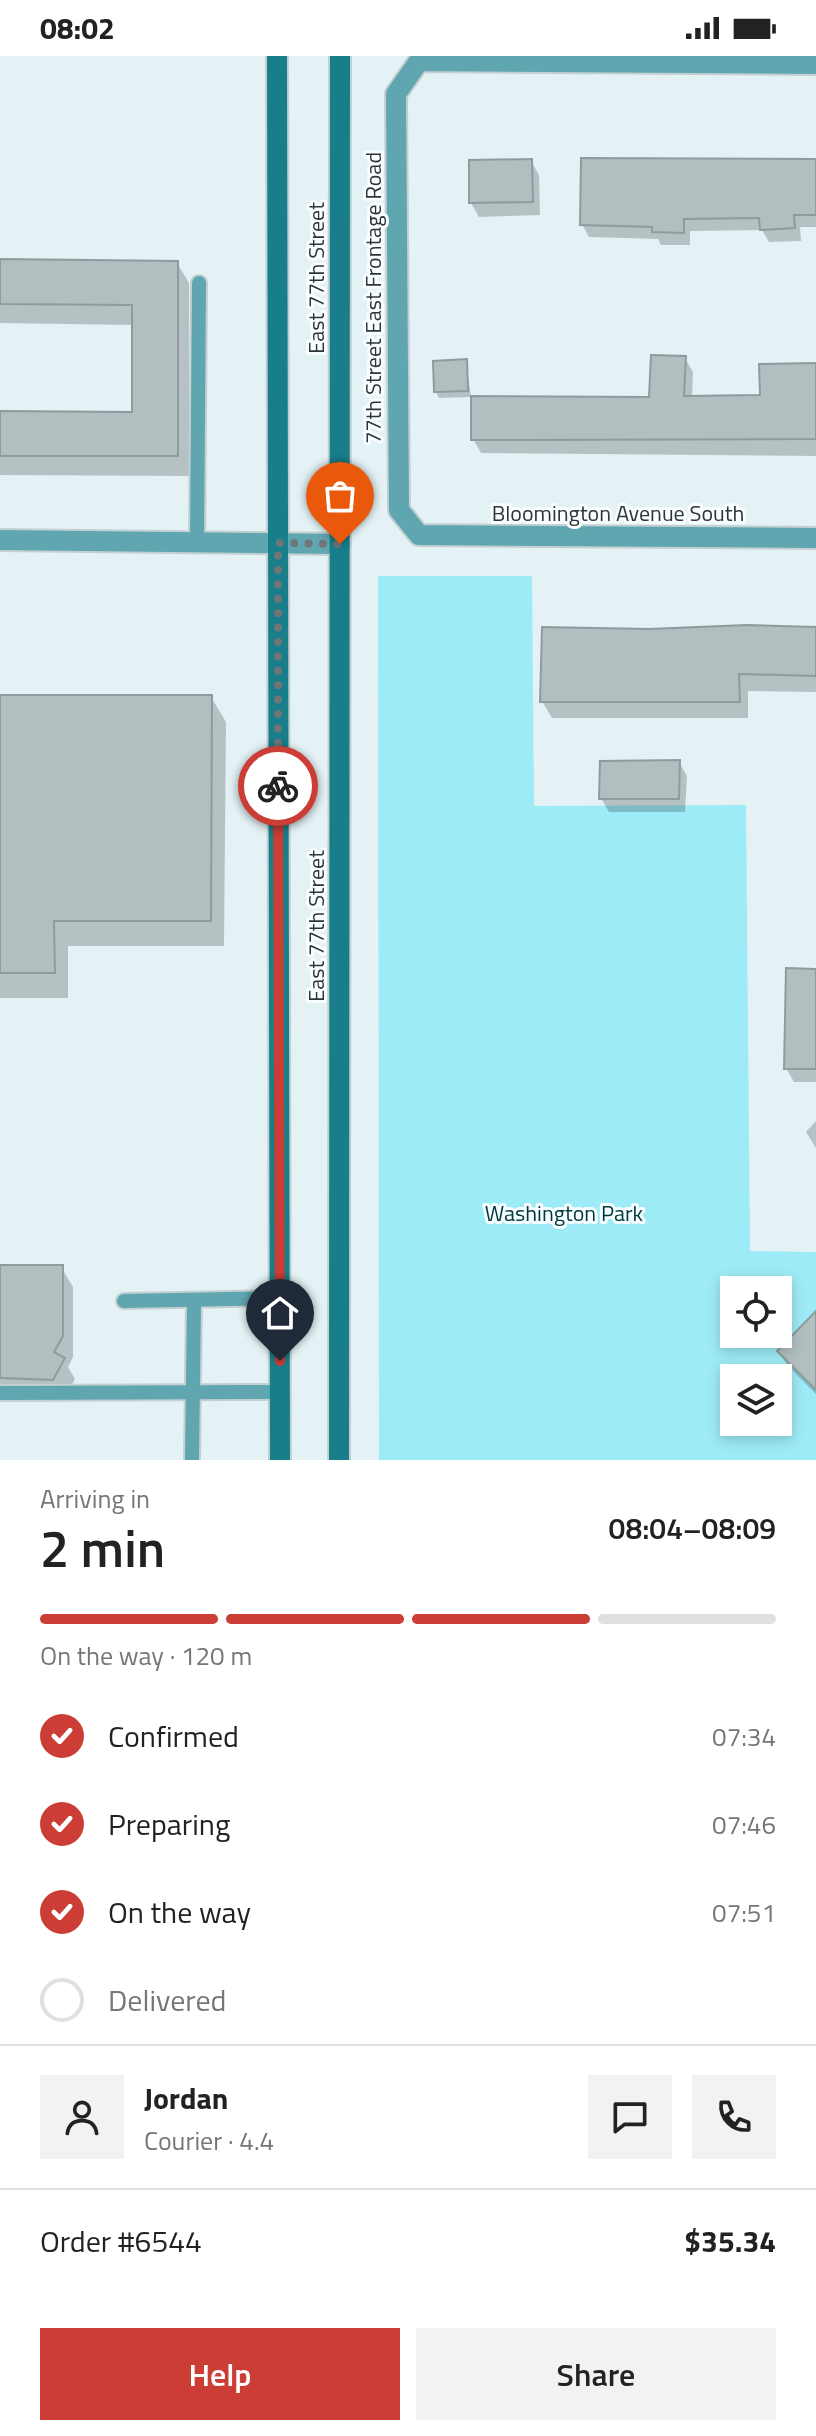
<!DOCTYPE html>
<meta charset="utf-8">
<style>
:root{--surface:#fff;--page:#f2f2f2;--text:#222;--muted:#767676;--line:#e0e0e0;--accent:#cb3d35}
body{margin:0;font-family:"Titillium Web",sans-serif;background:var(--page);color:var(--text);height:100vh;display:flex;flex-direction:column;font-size:30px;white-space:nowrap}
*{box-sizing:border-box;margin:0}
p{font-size:26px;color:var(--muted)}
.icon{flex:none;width:44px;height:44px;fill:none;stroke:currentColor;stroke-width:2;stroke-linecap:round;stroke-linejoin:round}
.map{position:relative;height:1404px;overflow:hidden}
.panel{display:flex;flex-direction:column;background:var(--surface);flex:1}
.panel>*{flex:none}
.controls{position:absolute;left:720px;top:1220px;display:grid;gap:16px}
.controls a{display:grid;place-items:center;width:72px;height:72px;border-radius:0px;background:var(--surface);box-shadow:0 4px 12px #0003;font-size:40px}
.pin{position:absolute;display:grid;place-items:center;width:68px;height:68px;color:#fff;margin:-82px -34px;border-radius:50% 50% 50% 0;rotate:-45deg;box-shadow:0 0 8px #0007}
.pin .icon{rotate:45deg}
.courier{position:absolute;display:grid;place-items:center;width:80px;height:80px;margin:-40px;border:6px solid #cb3d35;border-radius:50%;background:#fff;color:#222;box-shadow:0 2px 10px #0007}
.headline em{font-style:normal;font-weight:600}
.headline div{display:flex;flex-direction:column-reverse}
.headline{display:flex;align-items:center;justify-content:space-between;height:136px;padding:0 40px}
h1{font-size:52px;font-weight:600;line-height:60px}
.bar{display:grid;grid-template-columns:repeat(4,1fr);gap:12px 8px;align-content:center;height:96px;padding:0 40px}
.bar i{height:10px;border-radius:6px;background:var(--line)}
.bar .selected{background:var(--accent)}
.bar p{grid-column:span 4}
.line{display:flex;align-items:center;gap:20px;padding:0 40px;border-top:2px solid var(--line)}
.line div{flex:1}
.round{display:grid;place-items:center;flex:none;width:84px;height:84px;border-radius:0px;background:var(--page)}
ol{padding:0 40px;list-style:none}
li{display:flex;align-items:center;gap:24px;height:88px}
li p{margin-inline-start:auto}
li .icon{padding:8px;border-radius:50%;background:var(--accent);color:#fff;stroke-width:4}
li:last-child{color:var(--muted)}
li i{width:44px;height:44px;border:4px solid var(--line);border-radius:50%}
.cta{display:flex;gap:16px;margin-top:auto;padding:16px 40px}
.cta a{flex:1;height:92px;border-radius:0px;background:var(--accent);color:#fff;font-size:32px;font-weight:600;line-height:92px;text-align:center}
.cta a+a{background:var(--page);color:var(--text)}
.status{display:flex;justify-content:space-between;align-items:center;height:56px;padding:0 40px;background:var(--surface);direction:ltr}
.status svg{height:22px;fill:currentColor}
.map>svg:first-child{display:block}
.green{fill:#9debf6;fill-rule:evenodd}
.shadow{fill:#0003}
.building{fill:#b1bfc1;stroke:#8e9c9e;stroke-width:2}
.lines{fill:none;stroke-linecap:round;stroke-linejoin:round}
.lane-casing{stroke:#c3d0d2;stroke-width:18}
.street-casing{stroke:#c3d0d2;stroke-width:24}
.secondary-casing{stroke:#c3d0d2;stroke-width:24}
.lane{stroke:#5fa6b0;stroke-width:14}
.street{stroke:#5fa6b0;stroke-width:20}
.secondary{stroke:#187e8a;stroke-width:20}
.done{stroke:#6e7678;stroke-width:8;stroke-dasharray:0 14.4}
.route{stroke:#cb3d35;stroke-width:10}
.labels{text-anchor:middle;stroke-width:6;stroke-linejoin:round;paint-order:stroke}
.street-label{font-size:22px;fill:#2f3435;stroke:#f8feff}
.park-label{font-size:22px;fill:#00373d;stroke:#f8feff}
</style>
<div class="status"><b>08:02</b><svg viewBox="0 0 49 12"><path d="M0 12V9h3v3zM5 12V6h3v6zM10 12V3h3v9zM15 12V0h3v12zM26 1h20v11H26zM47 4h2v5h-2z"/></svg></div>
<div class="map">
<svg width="816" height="1404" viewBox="0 0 816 1404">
<rect width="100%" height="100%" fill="#e4f2f5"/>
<path class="green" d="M 378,520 L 532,520 L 534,750 L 746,749 L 750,1195 L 816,1196 L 816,1404 L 379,1404 ZM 734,1234 L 778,1234 L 778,1278 L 734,1278 ZM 734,1322 L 778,1322 L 778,1366 L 734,1366 Z"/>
<g class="shadow">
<path d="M 531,105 L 539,119 L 540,159 L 479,161 L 471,147 Z"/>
<path d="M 816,106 L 816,171 L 800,171 L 801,185 L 769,186 L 762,174 L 690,175 L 690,189 L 661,189 L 658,183 L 589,181 L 582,168 Z"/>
<path d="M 0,205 L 177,207 L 189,227 L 189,420 L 0,419 L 0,357 L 134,358 L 134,269 L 0,267 Z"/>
<path d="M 685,302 L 693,316 L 692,342 L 762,341 L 816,314 L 816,400 L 481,397 L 473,383 L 651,343 Z"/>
<path d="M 466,305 L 471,341 L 439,342 L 436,336 Z"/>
<path d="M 816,574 L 816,636 L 748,635 L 748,662 L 552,662 L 542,645 Z"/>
<path d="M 0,641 L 211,641 L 226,666 L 224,890 L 68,890 L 68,942 L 0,942 Z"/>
<path d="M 679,706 L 687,720 L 685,756 L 609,756 L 601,742 Z"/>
<path d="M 816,915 L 816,1026 L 794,1026 L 786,1012 Z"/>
<path d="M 816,1065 L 816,1092 L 806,1076 Z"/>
<path d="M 0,1211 L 61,1211 L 73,1231 L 73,1301 L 68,1311 L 75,1323 L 64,1343 L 0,1342 Z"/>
<path d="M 816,1269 L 816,1338 L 787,1309 L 779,1295 Z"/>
</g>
<g class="building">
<path d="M 581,102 L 816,103 L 816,159 L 794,159 L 795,172 L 760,174 L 759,162 L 684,163 L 684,177 L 652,176 L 652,171 L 580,169 Z"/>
<path d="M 532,103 L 533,146 L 469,147 L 469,104 Z"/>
<path d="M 0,203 L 178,205 L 178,400 L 0,400 L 0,355 L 132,356 L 132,249 L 0,248 Z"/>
<path d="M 651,299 L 686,300 L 684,340 L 760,339 L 759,308 L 816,307 L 816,383 L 471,384 L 471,340 L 649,341 Z"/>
<path d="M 467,303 L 468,335 L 434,336 L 433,305 Z"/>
<path d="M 747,569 L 816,571 L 816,620 L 739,618 L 740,646 L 540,646 L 542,571 L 649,573 Z"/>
<path d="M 0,639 L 212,639 L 211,865 L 54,865 L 55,917 L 0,917 Z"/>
<path d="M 680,704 L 679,743 L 599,743 L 600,705 Z"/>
<path d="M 786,912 L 816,913 L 816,1013 L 784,1013 Z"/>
<path d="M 0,1209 L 63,1209 L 63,1280 L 54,1296 L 65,1302 L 53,1324 L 0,1322 Z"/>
<path d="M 816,1255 L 816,1334 L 777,1295 Z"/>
</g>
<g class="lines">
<defs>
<g id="lane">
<path d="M 197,486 L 199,227"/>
<path d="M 124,1245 L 280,1242"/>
<path d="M 0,1337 L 280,1336"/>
<path d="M 192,1404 L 194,1244"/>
</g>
<g id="street">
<path d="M 816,8 L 419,5 L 396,38 L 399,454 L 419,479 L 816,482"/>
<path d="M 0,484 L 340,488"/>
</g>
<g id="secondary">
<path d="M 277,0 L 280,1404"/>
<path d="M 339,1404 L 340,0"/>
</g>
</defs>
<use href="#lane" class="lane-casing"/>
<use href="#street" class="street-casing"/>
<use href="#secondary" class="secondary-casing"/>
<use href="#lane" class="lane"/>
<use href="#street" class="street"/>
<use href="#secondary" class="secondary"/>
</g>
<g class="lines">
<path class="done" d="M 278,730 L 278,487 L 340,488"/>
<path class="route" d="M 278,730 L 280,1305"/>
</g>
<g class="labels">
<g class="street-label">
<text transform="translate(316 222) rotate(-90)" y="8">East 77th Street</text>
<text transform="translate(373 242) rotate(-90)" y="8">77th Street East Frontage Road</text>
<text x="618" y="465">Bloomington Avenue South</text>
<text transform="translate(316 870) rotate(-90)" y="8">East 77th Street</text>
</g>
<g class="park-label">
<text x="564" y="1165">Washington Park</text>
</g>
</g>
</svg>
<div class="controls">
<a><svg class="icon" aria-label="locate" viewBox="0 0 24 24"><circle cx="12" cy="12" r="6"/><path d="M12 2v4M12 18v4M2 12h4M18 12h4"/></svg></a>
<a><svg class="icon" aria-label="layers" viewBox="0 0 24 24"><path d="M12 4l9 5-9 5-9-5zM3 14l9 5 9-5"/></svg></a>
</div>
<div class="pin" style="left:340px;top:488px;background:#ea580c"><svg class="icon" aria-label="bag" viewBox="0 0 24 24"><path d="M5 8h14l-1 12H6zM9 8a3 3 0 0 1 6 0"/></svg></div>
<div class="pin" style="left:280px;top:1305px;background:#1f2937"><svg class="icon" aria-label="home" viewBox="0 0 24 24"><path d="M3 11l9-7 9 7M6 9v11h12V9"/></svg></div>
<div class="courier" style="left:278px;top:730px"><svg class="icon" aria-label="bike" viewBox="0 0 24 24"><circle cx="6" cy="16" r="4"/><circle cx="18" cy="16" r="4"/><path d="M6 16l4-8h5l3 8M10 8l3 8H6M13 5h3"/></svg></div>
</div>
<section class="panel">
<div class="headline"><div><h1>2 min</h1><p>Arriving in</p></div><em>08:04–08:09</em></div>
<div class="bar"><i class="selected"></i><i class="selected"></i><i class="selected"></i><i></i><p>On the way · 120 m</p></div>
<ol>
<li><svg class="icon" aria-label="check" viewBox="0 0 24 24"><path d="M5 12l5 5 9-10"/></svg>Confirmed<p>07:34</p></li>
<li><svg class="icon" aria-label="check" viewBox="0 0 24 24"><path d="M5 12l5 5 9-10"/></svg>Preparing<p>07:46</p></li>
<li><svg class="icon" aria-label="check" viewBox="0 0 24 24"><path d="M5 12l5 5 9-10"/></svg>On the way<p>07:51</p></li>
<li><i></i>Delivered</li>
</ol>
<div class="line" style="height:144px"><a class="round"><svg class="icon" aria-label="person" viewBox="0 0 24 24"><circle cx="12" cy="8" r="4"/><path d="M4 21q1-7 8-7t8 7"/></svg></a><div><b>Jordan</b><p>Courier · 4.4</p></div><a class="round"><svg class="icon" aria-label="chat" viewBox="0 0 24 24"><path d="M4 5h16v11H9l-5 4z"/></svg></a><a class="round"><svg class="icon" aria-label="phone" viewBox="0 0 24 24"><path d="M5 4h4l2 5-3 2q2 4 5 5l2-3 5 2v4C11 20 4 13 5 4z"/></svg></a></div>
<div class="line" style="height:104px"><div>Order #6544</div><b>$35.34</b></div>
<div class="cta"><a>Help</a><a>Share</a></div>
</section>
